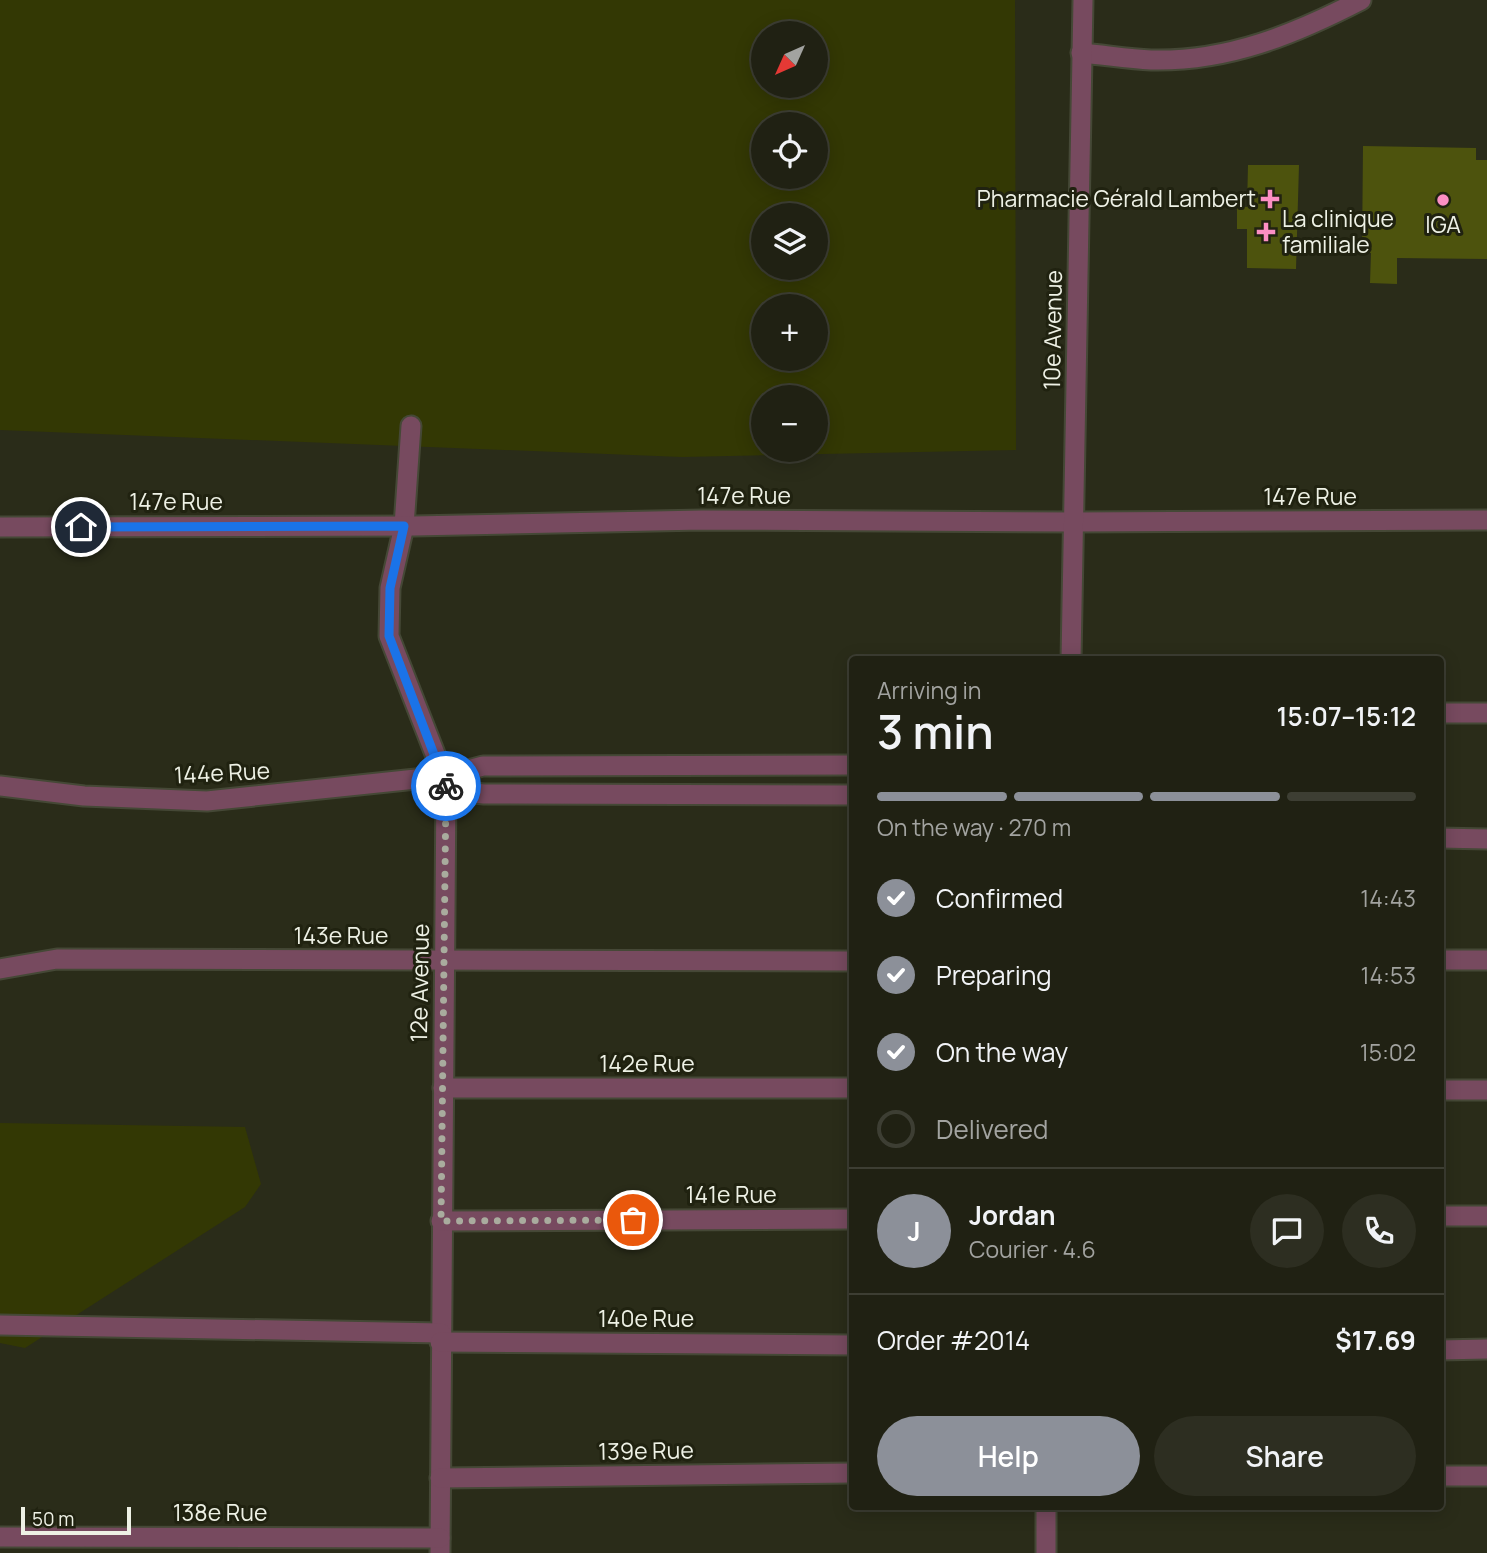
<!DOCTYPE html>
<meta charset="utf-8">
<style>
:root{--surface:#202113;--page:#2d2e21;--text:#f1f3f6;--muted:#a2a3a0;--line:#3d3e33;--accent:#8c9099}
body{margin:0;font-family:Manrope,sans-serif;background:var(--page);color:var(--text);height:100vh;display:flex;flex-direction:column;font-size:26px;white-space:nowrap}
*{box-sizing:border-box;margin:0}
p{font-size:23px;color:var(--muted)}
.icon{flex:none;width:38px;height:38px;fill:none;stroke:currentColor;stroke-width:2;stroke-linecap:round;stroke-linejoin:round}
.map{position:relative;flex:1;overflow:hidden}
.side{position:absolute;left:849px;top:656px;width:595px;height:854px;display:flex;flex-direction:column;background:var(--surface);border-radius:7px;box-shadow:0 4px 18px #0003,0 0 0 2px var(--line)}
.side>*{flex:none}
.needle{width:46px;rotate:225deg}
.fabs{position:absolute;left:751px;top:21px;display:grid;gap:14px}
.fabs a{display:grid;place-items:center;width:77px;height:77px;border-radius:50%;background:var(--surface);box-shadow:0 4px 18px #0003,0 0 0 2px var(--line);font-size:35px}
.scale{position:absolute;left:21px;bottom:18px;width:110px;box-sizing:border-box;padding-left:7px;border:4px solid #eef1e5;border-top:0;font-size:19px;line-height:24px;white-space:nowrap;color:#eef1e5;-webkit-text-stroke:5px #202210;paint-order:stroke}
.pin{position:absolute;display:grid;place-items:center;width:60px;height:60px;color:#fff;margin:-30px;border:4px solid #fff;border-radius:50%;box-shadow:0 2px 7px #0007}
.courier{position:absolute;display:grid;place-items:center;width:70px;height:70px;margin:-35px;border:5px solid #1a73e8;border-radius:50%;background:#fff;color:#222;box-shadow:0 2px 9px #0007}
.head em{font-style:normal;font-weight:600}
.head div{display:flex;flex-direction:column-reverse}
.head{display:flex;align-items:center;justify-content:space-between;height:119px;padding:0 28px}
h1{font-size:46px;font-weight:600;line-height:52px}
.bar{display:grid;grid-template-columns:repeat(4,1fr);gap:10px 7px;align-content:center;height:84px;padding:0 28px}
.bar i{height:9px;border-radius:5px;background:var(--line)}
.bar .on{background:var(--accent)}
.bar p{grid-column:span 4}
.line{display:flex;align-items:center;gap:18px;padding:0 28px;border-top:2px solid var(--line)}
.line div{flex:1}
.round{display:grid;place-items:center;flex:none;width:74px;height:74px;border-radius:37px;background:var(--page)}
ol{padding:0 28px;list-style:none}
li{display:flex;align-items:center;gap:21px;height:77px}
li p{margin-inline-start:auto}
li .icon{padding:7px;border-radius:50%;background:var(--accent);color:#fff;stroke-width:4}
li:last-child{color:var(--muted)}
li i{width:38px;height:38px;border:4px solid var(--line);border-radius:50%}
.button{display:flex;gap:14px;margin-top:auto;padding:14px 28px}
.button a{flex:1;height:80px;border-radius:42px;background:var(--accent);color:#fff;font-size:28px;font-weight:600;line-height:80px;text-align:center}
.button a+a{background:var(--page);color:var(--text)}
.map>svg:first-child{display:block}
.green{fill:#333804;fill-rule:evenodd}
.building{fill:#4d530d}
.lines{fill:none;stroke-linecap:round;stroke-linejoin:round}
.minor-casing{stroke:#454836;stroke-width:23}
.minor{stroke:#774a5f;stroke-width:19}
.done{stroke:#a9ac9e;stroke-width:7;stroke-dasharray:0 12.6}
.route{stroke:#1a73e8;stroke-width:9}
.poi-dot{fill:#fc8fc3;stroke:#202210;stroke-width:2.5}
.labels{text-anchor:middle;stroke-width:6;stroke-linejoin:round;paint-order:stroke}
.poi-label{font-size:23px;fill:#eef1e5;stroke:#202210;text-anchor:end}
.street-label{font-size:23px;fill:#eef1e5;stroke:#202210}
</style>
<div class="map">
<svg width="1487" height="1553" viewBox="0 0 1487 1553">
<rect width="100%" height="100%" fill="#2a2c19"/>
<g class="green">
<path d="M 0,0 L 1015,0 L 1016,450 L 682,457 L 0,430 ZM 763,33 L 816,33 L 816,86 L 763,86 ZM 763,124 L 816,124 L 816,177 L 763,177 ZM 763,215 L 816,215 L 816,268 L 763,268 ZM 763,306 L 816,306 L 816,359 L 763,359 ZM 763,397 L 816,397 L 816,450 L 763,450 Z"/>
<path d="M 0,1123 L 245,1127 L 261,1184 L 245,1207 L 25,1348 L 0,1343 Z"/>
</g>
<g class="building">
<path d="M 1363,146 L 1476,148 L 1476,160 L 1487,160 L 1487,259 L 1397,258 L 1397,284 L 1370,283 L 1371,253 L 1362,253 Z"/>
<path d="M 1248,165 L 1299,165 L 1296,269 L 1247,268 L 1247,229 L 1237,229 L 1237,206 L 1247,207 Z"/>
</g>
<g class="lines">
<defs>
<g id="minor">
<path d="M 1081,53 C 1105,55 1128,59 1151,60 C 1228,62 1295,34 1361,0"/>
<path d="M 411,426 L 404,526 L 390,588 L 389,636 L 446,782 L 440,1553"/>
<path d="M 0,527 L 414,526 L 702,520 L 1074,522 L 1487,520"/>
<path d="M 1071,660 L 1083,0"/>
<path d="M 1440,713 L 1487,713"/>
<path d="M 446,782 L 468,770 L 483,766 L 852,765"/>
<path d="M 0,786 L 84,796 L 207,801 L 416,779 L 446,782 L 464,792 L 484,794 L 852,795"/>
<path d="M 1440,838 L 1487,839"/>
<path d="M 1440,960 L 1487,960"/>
<path d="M 0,969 L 57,959 L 852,961"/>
<path d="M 443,1088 L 852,1088"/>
<path d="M 1440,1090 L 1487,1090"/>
<path d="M 1440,1216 L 1487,1216"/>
<path d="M 441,1221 L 852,1219"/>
<path d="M 0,1325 L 441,1333"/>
<path d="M 440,1342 L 852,1345"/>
<path d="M 1440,1350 L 1487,1349"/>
<path d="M 1440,1476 L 1487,1476"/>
<path d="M 440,1478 L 852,1473"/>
<path d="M 1046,1507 L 1046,1553"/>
<path d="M 0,1537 L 440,1538"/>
</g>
</defs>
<use href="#minor" class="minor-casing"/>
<use href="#minor" class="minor"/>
</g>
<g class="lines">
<path class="done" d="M 446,786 L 441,1221 L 633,1220"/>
<path class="route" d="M 81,527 L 404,526 L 390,588 L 389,636 L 446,786"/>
</g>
<g class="poi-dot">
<path d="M1266.5 188.5h7v7h7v7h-7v7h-7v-7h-7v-7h7z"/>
<circle cx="1443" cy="200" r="7"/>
<path d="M1262.5 221.5h7v7h7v7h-7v7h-7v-7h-7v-7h7z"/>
</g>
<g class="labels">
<g class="poi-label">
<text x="1256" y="207">Pharmacie Gérald Lambert</text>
<text x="1282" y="227" text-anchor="start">La clinique<tspan x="1282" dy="26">familiale</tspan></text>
<text x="1443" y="233" text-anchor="middle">IGA</text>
</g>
<g class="street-label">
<text transform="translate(1053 330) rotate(-89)" y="8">10e Avenue</text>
<text x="744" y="504">147e Rue</text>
<text x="1310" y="505">147e Rue</text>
<text x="176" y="510">147e Rue</text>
<text transform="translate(222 773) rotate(-3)" y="8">144e Rue</text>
<text x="341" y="944">143e Rue</text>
<text transform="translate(420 983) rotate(-89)" y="8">12e Avenue</text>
<text x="647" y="1072">142e Rue</text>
<text x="731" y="1203">141e Rue</text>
<text x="646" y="1327">140e Rue</text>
<text transform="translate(646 1451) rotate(-1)" y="8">139e Rue</text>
<text x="220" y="1521">138e Rue</text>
</g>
</g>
</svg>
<div class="fabs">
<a><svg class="needle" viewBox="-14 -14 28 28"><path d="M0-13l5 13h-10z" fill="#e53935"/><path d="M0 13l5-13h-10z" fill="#a2a3a0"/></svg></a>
<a><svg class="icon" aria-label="locate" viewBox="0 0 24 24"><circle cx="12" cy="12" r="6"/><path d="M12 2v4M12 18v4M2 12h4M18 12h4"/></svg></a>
<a><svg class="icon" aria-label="layers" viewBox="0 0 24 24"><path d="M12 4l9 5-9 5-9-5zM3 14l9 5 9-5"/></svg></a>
<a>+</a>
<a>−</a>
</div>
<div class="scale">50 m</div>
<div class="pin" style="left:633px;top:1220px;background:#ea580c"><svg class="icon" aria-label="bag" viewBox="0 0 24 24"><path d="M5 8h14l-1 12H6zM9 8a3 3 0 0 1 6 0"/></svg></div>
<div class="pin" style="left:81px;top:527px;background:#1f2937"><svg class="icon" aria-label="home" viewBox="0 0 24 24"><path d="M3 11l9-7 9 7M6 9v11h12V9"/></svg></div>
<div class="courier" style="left:446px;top:786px"><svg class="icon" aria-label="bike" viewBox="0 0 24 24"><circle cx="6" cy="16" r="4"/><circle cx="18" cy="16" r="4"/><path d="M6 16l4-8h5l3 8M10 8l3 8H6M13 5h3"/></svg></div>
<section class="side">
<div class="head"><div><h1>3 min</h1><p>Arriving in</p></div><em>15:07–15:12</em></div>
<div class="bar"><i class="on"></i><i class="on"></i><i class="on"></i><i></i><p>On the way · 270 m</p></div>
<ol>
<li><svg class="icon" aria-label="check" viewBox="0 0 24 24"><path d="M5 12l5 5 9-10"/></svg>Confirmed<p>14:43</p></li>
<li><svg class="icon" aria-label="check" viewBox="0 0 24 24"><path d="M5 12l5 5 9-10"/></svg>Preparing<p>14:53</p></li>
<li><svg class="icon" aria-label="check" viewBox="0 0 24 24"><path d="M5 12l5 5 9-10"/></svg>On the way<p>15:02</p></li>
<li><i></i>Delivered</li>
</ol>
<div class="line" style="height:126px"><b class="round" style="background:var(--accent);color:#fff">J</b><div><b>Jordan</b><p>Courier · 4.6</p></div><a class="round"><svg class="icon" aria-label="chat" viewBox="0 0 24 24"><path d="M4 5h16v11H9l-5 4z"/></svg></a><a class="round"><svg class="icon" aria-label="phone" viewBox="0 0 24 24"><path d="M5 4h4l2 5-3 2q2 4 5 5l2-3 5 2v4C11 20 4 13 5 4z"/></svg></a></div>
<div class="line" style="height:91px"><div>Order #2014</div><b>$17.69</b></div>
<div class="button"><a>Help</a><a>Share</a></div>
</section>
</div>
